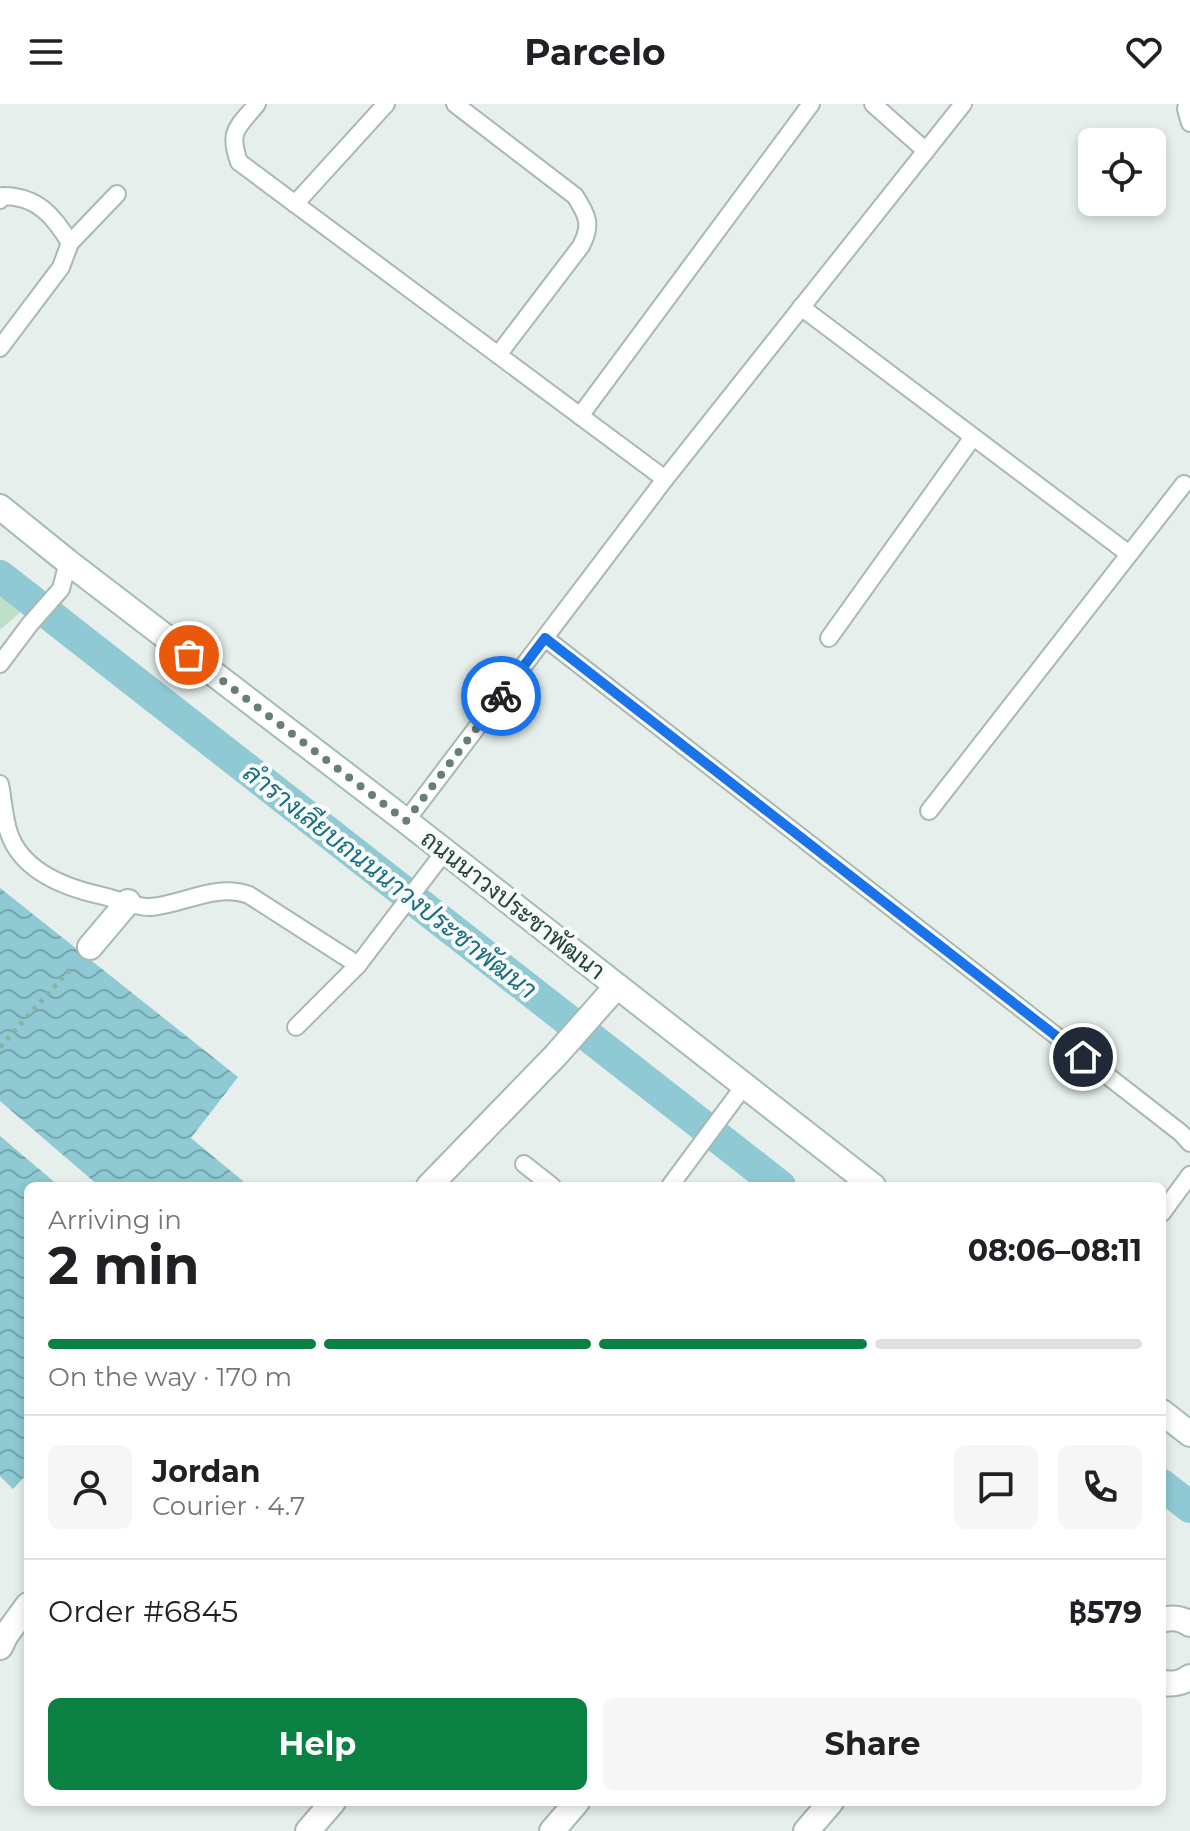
<!DOCTYPE html>
<meta charset="utf-8">
<style>
:root{--surface:#fff;--page:#f6f6f6;--text:#202124;--muted:#757577;--line:#e0e0e0;--accent:#0b8043}
body{margin:0;font-family:Montserrat,Sarabun,sans-serif;background:var(--page);color:var(--text);height:100vh;display:flex;flex-direction:column;font-size:30px;white-space:nowrap}
*{box-sizing:border-box;margin:0}
p{font-size:26px;color:var(--muted)}
.icon{flex:none;width:44px;height:44px;fill:none;stroke:currentColor;stroke-width:2;stroke-linecap:round;stroke-linejoin:round}
.map{position:relative;flex:1;overflow:hidden}
.side{position:absolute;left:24px;top:1078px;width:1142px;height:624px;display:flex;flex-direction:column;background:var(--surface);border-radius:12px;box-shadow:0 4px 12px #0003}
.side>*{flex:none}
.fabs{position:absolute;left:1078px;top:24px;display:grid;gap:16px}
.fabs a{display:grid;place-items:center;width:88px;height:88px;border-radius:12px;background:var(--surface);box-shadow:0 4px 12px #0003;font-size:40px}
.pin{position:absolute;display:grid;place-items:center;width:68px;height:68px;color:#fff;margin:-34px;border:4px solid #fff;border-radius:50%;box-shadow:0 2px 8px #0007}
.courier{position:absolute;display:grid;place-items:center;width:80px;height:80px;margin:-40px;border:6px solid #1a73e8;border-radius:50%;background:#fff;color:#222;box-shadow:0 2px 10px #0007}
.summary em{font-style:normal;font-weight:700}
.summary div{display:flex;flex-direction:column-reverse}
.summary{display:flex;align-items:center;justify-content:space-between;height:136px;padding:0 24px}
h1{font-size:52px;font-weight:700;line-height:60px}
.bar{display:grid;grid-template-columns:repeat(4,1fr);gap:12px 8px;align-content:center;height:96px;padding:0 24px}
.bar i{height:10px;border-radius:6px;background:var(--line)}
.bar .on{background:var(--accent)}
.bar p{grid-column:span 4}
.line{display:flex;align-items:center;gap:20px;padding:0 24px;border-top:2px solid var(--line)}
.line div{flex:1}
.round{display:grid;place-items:center;flex:none;width:84px;height:84px;border-radius:12px;background:var(--page)}
.primary-button{display:flex;gap:16px;margin-top:auto;padding:16px 24px}
.primary-button a{flex:1;height:92px;border-radius:12px;background:var(--accent);color:#fff;font-size:32px;font-weight:700;line-height:92px;text-align:center}
.primary-button a+a{background:var(--page);color:var(--text)}
header{display:flex;justify-content:space-between;align-items:center;height:104px;padding:0 24px;background:var(--surface);font-size:36px;font-weight:700}
.map>svg:first-child{display:block}
.forest{fill:url(#forest-firs)}
.water{fill:url(#water-waves)}
.lines{fill:none;stroke-linecap:round;stroke-linejoin:round}
.canal{stroke:#8ec9d4;stroke-width:32}
.lane-casing{stroke:#a8b8b2;stroke-width:20}
.street-casing{stroke:#a8b8b2;stroke-width:28}
.secondary-casing{stroke:#a4bbb3;stroke-width:28}
.path{stroke:#86b3a5;stroke-width:5;stroke-dasharray:4 6;stroke-linecap:butt}
.lane{stroke:#fff;stroke-width:16}
.street{stroke:#fff;stroke-width:24}
.secondary{stroke:#fff;stroke-width:24}
.done{stroke:#687f78;stroke-width:8;stroke-dasharray:0 14.4}
.route{stroke:#1a73e8;stroke-width:10}
.labels{text-anchor:middle;stroke-width:8;stroke-linejoin:round;paint-order:stroke}
.street-label{font-size:24px;fill:#24423a;stroke:#f7fbf9}
.water-label{font-size:26px;font-style:italic;fill:#1c6f80;stroke:#f7fbf9}
</style>
<header><svg class="icon" aria-label="menu" viewBox="0 0 24 24"><path d="M4 6h16M4 12h16M4 18h16"/></svg>Parcelo<svg class="icon" aria-label="heart" viewBox="0 0 24 24"><path d="M12 20l-8-8c-3-5 5-10 8-4 3-6 11-1 8 4z"/></svg></header>
<div class="map">
<svg width="1190" height="1727" viewBox="0 0 1190 1727">
<defs>
<pattern id="forest-firs" width="22" height="20" patternUnits="userSpaceOnUse" patternTransform="scale(2)"><rect width="22" height="20" fill="#bfe0c8"/><path d="M5 1l3.5 6h-7zM16 11l3.5 6h-7z" fill="#a4c1ad"/></pattern>
<pattern id="water-waves" width="16" height="10" patternUnits="userSpaceOnUse" patternTransform="scale(2)"><rect width="16" height="10" fill="#8ec9d4"/><path d="M0 5q4-4 8 0t8 0" fill="none" stroke="#74a5ad"/></pattern>
</defs>
<rect width="100%" height="100%" fill="#e6efeb"/>
<path class="forest" d="M 0,487 L 23,506 L 0,526 Z"/>
<g class="water">
<path d="M 0,784 L 238,973 L 191,1034 L 249,1082 L 99,1082 L 0,997 Z"/>
<path d="M 0,1032 L 59,1082 L 28,1082 L 28,1369 L 13,1385 L 0,1372 Z"/>
</g>
<g class="lines">
<g class="canal">
<path d="M 0,472 L 780,1082"/>
<path d="M 1162,1381 L 1190,1403"/>
</g>
<defs>
<g id="lane">
<path d="M 257,0 C 237,24 228,27 239,58 L 665,375"/>
<path d="M 455,0 L 575,92 C 588,112 592,121 581,142 L 498,251"/>
<path d="M 873,0 L 926,47"/>
<path d="M 1187,0 L 1186,5 L 1190,19"/>
<path d="M 0,96 L 3,92 C 37,92 54,112 70,139 L 61,163 L 0,244"/>
<path d="M 295,100 L 386,0"/>
<path d="M 70,139 L 117,90"/>
<path d="M 801,203 L 1129,450"/>
<path d="M 580,312 L 811,0"/>
<path d="M 545,534 L 1181,1029 L 1190,1039"/>
<path d="M 829,534 L 973,333"/>
<path d="M 0,560 L 30,520 L 61,485 L 68,458"/>
<path d="M 0,680 C 3,695 4,714 9,729 C 22,768 66,784 103,792 C 116,795 138,804 151,803 C 185,800 215,779 249,791 L 358,861"/>
<path d="M 929,707 L 1184,380"/>
<path d="M 406,717 L 665,375 L 963,0"/>
<path d="M 296,923 L 358,861 L 445,747"/>
<path d="M 524,1060 L 552,1082"/>
<path d="M 670,1082 L 744,982"/>
<path d="M 1162,1109 L 1190,1071"/>
</g>
<g id="street">
<path d="M 90,843 L 128,798"/>
<path d="M 429,1082 L 556,951 L 617,882"/>
<path d="M 1162,1516 C 1173,1513 1181,1514 1190,1520"/>
<path d="M 0,1543 L 6,1531 L 28,1501"/>
<path d="M 1162,1579 C 1172,1580 1181,1580 1190,1573"/>
<path d="M 308,1727 L 333,1698"/>
<path d="M 552,1727 L 577,1698"/>
<path d="M 806,1727 L 831,1698"/>
</g>
<g id="secondary">
<path d="M 0,403 L 68,458 L 406,717 L 873,1082"/>
<path d="M 1162,1308 L 1190,1330"/>
</g>
</defs>
<use href="#lane" class="lane-casing"/>
<use href="#street" class="street-casing"/>
<use href="#secondary" class="secondary-casing"/>
<path class="path" d="M 0,943 L 73,862"/>
<use href="#lane" class="lane"/>
<use href="#street" class="street"/>
<use href="#secondary" class="secondary"/>
</g>
<g class="lines">
<path class="done" d="M 189,551 L 406,717 L 501,592"/>
<path class="route" d="M 501,592 L 545,534 L 1083,953"/>
</g>
<g class="labels">
<g class="street-label">
<text transform="translate(513 801) rotate(38)" y="8">ถนนนาวงประชาพัฒนา</text>
</g>
<g class="water-label">
<text transform="translate(390 777) rotate(38)" y="9">ลำรางเลียบถนนนาวงประชาพัฒนา</text>
</g>
</g>
</svg>
<div class="fabs">
<a><svg class="icon" aria-label="locate" viewBox="0 0 24 24"><circle cx="12" cy="12" r="6"/><path d="M12 2v4M12 18v4M2 12h4M18 12h4"/></svg></a>
</div>
<div class="pin" style="left:189px;top:551px;background:#ea580c"><svg class="icon" aria-label="bag" viewBox="0 0 24 24"><path d="M5 8h14l-1 12H6zM9 8a3 3 0 0 1 6 0"/></svg></div>
<div class="pin" style="left:1083px;top:953px;background:#1f2937"><svg class="icon" aria-label="home" viewBox="0 0 24 24"><path d="M3 11l9-7 9 7M6 9v11h12V9"/></svg></div>
<div class="courier" style="left:501px;top:592px"><svg class="icon" aria-label="bike" viewBox="0 0 24 24"><circle cx="6" cy="16" r="4"/><circle cx="18" cy="16" r="4"/><path d="M6 16l4-8h5l3 8M10 8l3 8H6M13 5h3"/></svg></div>
<section class="side">
<div class="summary"><div><h1>2 min</h1><p>Arriving in</p></div><em>08:06–08:11</em></div>
<div class="bar"><i class="on"></i><i class="on"></i><i class="on"></i><i></i><p>On the way · 170 m</p></div>
<div class="line" style="height:144px"><a class="round"><svg class="icon" aria-label="person" viewBox="0 0 24 24"><circle cx="12" cy="8" r="4"/><path d="M4 21q1-7 8-7t8 7"/></svg></a><div><b>Jordan</b><p>Courier · 4.7</p></div><a class="round"><svg class="icon" aria-label="chat" viewBox="0 0 24 24"><path d="M4 5h16v11H9l-5 4z"/></svg></a><a class="round"><svg class="icon" aria-label="phone" viewBox="0 0 24 24"><path d="M5 4h4l2 5-3 2q2 4 5 5l2-3 5 2v4C11 20 4 13 5 4z"/></svg></a></div>
<div class="line" style="height:104px"><div>Order #6845</div><b>฿579</b></div>
<div class="primary-button"><a>Help</a><a>Share</a></div>
</section>
</div>
